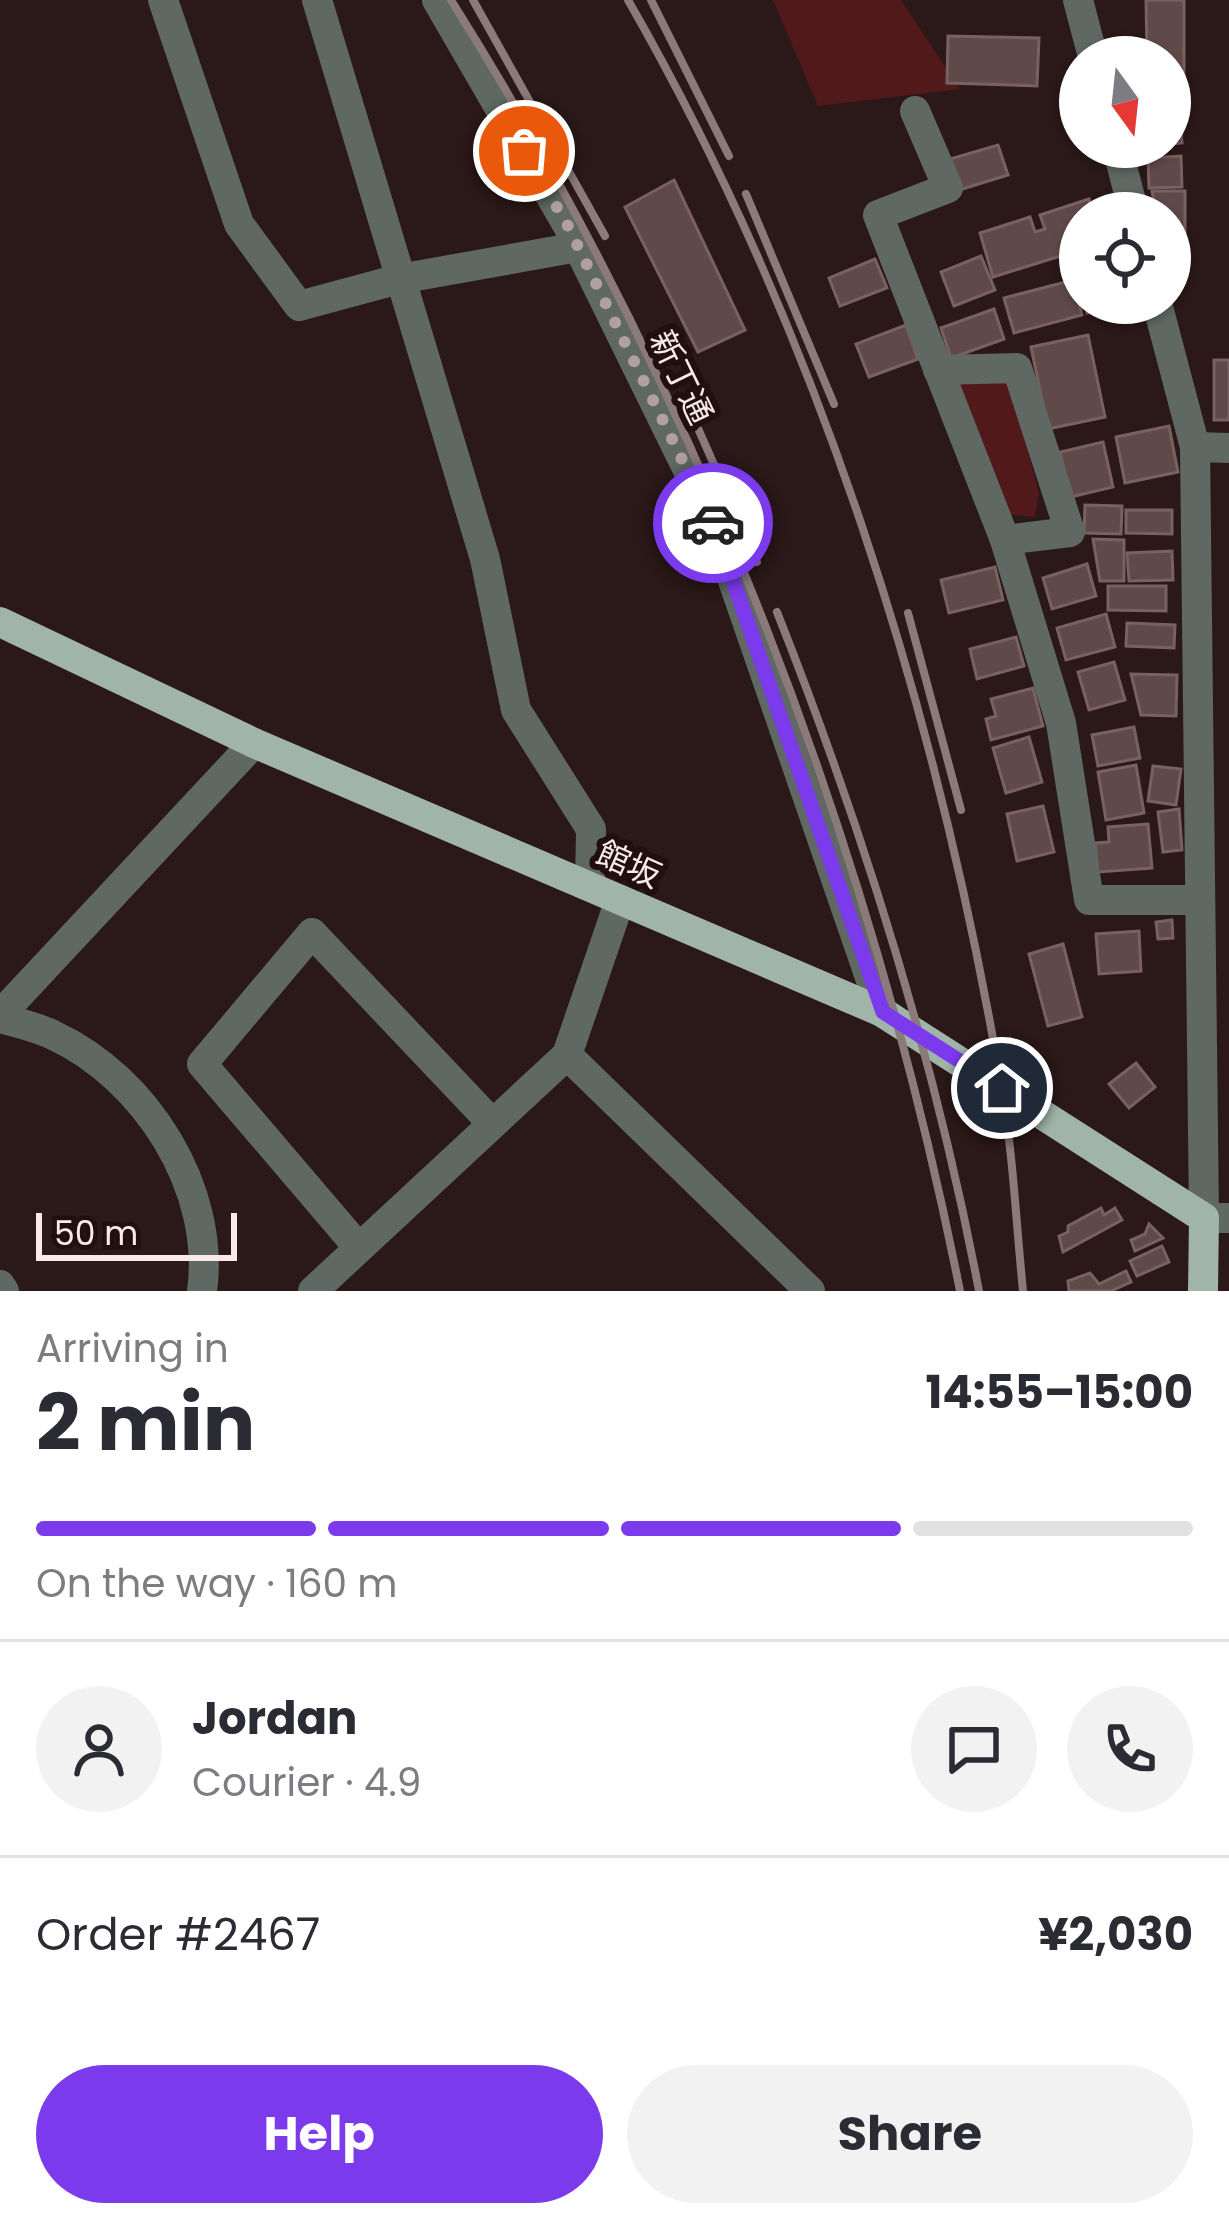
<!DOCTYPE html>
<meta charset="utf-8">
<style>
:root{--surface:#fff;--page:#f2f2f3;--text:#2b2b33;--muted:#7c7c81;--line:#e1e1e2;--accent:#7c3aed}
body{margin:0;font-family:Poppins,"Noto Sans JP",sans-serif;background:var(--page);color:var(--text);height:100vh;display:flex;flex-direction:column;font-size:45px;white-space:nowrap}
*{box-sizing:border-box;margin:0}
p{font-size:39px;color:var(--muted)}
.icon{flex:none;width:66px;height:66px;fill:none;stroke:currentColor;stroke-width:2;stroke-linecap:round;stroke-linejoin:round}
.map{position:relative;height:1291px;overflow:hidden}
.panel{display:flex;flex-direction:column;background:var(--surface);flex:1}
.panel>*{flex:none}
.needle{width:78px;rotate:165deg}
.controls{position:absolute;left:1059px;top:36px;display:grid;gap:24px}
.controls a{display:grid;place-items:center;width:132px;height:132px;border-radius:50%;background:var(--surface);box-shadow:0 3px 9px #0004;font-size:60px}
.scale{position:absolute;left:36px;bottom:30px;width:201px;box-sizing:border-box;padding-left:12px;border:6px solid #f8eae9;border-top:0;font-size:33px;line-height:42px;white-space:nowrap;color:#f8eae9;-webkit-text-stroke:9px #210f0f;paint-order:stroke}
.pin{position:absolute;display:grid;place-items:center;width:102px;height:102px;color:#fff;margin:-51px;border:6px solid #fff;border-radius:50%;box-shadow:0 3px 12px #0007}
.courier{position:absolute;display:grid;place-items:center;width:120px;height:120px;margin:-60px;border:9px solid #7c3aed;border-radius:50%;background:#fff;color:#222;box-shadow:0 3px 15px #0007}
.overview em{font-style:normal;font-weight:700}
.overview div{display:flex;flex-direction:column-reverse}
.overview{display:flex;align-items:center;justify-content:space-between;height:204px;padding:0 36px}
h1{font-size:78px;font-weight:700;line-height:90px}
.bar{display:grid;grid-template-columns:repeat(4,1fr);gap:18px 12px;align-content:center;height:144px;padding:0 36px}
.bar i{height:15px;border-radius:9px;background:var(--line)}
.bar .on{background:var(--accent)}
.bar p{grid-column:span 4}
.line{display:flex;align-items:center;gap:30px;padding:0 36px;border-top:3px solid var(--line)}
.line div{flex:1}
.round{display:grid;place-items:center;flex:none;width:126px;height:126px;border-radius:63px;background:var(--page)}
.primary-button{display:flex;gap:24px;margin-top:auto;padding:24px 36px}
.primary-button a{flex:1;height:138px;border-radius:72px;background:var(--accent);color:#fff;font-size:48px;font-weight:700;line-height:138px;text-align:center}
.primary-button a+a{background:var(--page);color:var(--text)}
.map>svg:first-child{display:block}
.green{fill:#52191b}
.building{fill:#604a49;stroke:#796160;stroke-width:3}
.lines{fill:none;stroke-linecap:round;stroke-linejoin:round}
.minor{stroke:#5f6863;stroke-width:30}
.major{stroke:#a0b4a9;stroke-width:30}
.rail{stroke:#8b7a7a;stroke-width:8}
.done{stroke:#b0a0a0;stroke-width:12;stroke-dasharray:0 21.6}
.route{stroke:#7c3aed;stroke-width:15}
.labels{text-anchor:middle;stroke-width:12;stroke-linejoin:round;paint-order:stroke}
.street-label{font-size:33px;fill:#f8eae9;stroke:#210f0f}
</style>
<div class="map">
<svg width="1229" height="1291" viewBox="0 0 1229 1291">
<rect width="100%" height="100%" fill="#2b1818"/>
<g class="green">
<path d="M 773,0 L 901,0 L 960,89 L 818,106 Z"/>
<path d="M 1009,379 L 1039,493 L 1035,517 L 1004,514 L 950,381 Z"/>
</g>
<g class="building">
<path d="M 1146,0 L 1184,0 L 1184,82 L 1170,82 L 1170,57 L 1147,57 Z"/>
<path d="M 948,36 L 1039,38 L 1037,86 L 947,83 Z"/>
<path d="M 1179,110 L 1182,143 L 1170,144 L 1170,111 Z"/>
<path d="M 998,145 L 1008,175 L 959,190 L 950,159 Z"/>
<path d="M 1181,156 L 1182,187 L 1149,188 L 1148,158 Z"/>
<path d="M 674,180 L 745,330 L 698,352 L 625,207 Z"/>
<path d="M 1152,191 L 1185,191 L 1185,267 L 1170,268 L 1170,213 L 1156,213 Z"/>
<path d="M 1089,199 L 1093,213 L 1080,213 L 1080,250 L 993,277 L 980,233 L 1030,217 L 1035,232 L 1045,229 L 1040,215 Z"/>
<path d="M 981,256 L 995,290 L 954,306 L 941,272 Z"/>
<path d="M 875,259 L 887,288 L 840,306 L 829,278 Z"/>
<path d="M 1073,280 L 1082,315 L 1014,333 L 1004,298 Z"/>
<path d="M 1085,303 L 1136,303 L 1087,313 Z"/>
<path d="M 994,309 L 1004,339 L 951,358 L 941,328 Z"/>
<path d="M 906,325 L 918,359 L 869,377 L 856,344 Z"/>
<path d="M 1088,335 L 1105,417 L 1048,429 L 1031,347 Z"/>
<rect x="1214" y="360" width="15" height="60"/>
<path d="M 1169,426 L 1178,472 L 1125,483 L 1116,437 Z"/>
<path d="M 1103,442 L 1113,487 L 1071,497 L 1060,452 Z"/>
<path d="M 1085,505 L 1122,506 L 1121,534 L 1084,533 Z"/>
<path d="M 1126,510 L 1172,510 L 1172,534 L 1126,533 Z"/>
<path d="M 1093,539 L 1124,540 L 1124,581 L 1100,581 Z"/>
<path d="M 1172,551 L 1173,580 L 1129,581 L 1127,553 Z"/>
<path d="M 1087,564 L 1096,596 L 1052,609 L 1043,578 Z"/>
<path d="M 995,567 L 1003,600 L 949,613 L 941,580 Z"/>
<path d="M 1108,586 L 1166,586 L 1166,611 L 1108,610 Z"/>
<path d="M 1106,614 L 1115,647 L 1066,660 L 1057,628 Z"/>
<path d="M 1127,623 L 1175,625 L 1174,648 L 1126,646 Z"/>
<path d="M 1016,637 L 1024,666 L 977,679 L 970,649 Z"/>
<path d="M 1114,662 L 1125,700 L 1089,710 L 1078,672 Z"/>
<path d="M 1131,674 L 1177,675 L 1176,716 L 1141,715 Z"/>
<path d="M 1033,688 L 1043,726 L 991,740 L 986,719 L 996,716 L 991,699 Z"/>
<path d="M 1134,727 L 1140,758 L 1098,766 L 1092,735 Z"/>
<path d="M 1029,737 L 1042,782 L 1006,793 L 993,748 Z"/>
<path d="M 1136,765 L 1144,813 L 1106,820 L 1098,772 Z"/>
<path d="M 1153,766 L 1181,769 L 1176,805 L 1148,801 Z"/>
<path d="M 1043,806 L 1054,852 L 1017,861 L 1007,814 Z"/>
<path d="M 1179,809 L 1182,850 L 1163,852 L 1158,812 Z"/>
<path d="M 1148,824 L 1152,868 L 1098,872 L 1095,843 L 1109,842 L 1108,827 Z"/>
<path d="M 1172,920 L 1173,938 L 1158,939 L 1156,922 Z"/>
<path d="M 1139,931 L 1141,971 L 1099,974 L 1096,934 Z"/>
<path d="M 1063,944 L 1082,1017 L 1048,1026 L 1029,954 Z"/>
<path d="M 1136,1063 L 1155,1087 L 1129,1108 L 1109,1084 Z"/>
<path d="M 1101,1208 L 1104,1215 L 1115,1208 L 1122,1220 L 1063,1252 L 1059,1236 L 1068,1232 L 1068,1226 Z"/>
<path d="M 1149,1224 L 1163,1238 L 1135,1251 L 1131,1240 L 1145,1234 Z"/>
<path d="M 1162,1246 L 1169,1262 L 1137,1276 L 1130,1261 Z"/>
<path d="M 1126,1271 L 1131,1282 L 1111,1291 L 1069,1291 L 1068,1281 L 1090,1273 L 1099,1284 Z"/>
</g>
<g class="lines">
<g class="minor">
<path d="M 163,0 L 239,224 L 299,306 L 399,279 L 578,247"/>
<path d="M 317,0 L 485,559 L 516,710 L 591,829 L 590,886"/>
<path d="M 437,0 L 568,226 L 711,517 L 882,1012"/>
<path d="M 1078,0 L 1093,57"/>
<path d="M 915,111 L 948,188 L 878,215 L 1005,540 L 1061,723 L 1089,900 L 1200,900"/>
<path d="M 1117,147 L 1134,213"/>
<path d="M 1157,303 L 1195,447 L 1204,1218 L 1229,1218"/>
<path d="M 938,370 L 1017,368 L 1070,532 L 1005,540"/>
<path d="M 1195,447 L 1229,448"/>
<path d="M 0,1015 L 254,743"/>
<path d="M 0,1018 C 17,1023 37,1027 53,1035 C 146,1078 216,1189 202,1291"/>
<path d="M 567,1055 L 810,1291"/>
<path d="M 359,1248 L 202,1064 L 312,933 L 491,1122"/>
<path d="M 0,1285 L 4,1291"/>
<path d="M 313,1291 L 567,1055 L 620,900"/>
</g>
<path class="major" d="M 0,622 L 254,743 L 882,1012 L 1204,1218 L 1203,1291"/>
<g class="rail">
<path d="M 451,0 C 697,391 870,838 960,1291"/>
<path d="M 473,0 L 605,236"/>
<path d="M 628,0 C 818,331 937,709 1001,1084 C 1013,1152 1016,1222 1023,1291"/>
<path d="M 651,0 L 729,156"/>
<path d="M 746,194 L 834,404"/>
<path d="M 689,408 L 757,562"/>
<path d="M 777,612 C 864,832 935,1059 979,1291"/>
<path d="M 908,613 L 961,810"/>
</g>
</g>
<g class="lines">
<path class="done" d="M 524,151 L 568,226 L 713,523"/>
<path class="route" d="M 713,523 L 883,1012 L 1002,1088"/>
</g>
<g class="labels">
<g class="street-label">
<text transform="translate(682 377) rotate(64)" y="12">新丁通</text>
<text transform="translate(629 864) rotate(24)" y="12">館坂</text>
</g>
</g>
</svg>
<div class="controls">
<a><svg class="needle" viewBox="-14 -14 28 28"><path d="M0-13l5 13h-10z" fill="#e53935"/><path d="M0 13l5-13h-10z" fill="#7c7c81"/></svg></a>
<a><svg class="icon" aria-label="locate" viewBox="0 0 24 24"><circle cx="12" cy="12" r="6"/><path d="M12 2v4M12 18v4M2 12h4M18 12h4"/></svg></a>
</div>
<div class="scale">50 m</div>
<div class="pin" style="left:524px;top:151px;background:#ea580c"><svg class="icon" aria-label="bag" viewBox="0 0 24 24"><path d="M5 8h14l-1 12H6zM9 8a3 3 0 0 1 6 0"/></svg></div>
<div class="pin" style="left:1002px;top:1088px;background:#1f2937"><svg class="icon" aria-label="home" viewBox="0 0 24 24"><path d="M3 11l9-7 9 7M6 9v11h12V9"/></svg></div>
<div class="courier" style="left:713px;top:523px"><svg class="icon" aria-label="car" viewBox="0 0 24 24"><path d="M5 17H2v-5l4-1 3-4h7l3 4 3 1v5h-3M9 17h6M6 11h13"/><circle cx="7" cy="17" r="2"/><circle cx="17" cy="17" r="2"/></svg></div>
</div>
<section class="panel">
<div class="overview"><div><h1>2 min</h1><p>Arriving in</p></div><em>14:55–15:00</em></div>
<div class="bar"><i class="on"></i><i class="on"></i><i class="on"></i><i></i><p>On the way · 160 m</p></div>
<div class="line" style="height:216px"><a class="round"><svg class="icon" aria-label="person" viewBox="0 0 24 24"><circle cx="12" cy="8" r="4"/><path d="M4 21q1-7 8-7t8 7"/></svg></a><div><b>Jordan</b><p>Courier · 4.9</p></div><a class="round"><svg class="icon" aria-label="chat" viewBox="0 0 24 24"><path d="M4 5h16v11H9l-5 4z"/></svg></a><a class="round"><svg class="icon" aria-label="phone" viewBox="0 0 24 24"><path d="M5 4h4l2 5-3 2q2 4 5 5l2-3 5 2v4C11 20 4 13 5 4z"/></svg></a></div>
<div class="line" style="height:156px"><div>Order #2467</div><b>¥2,030</b></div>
<div class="primary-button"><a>Help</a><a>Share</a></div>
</section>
